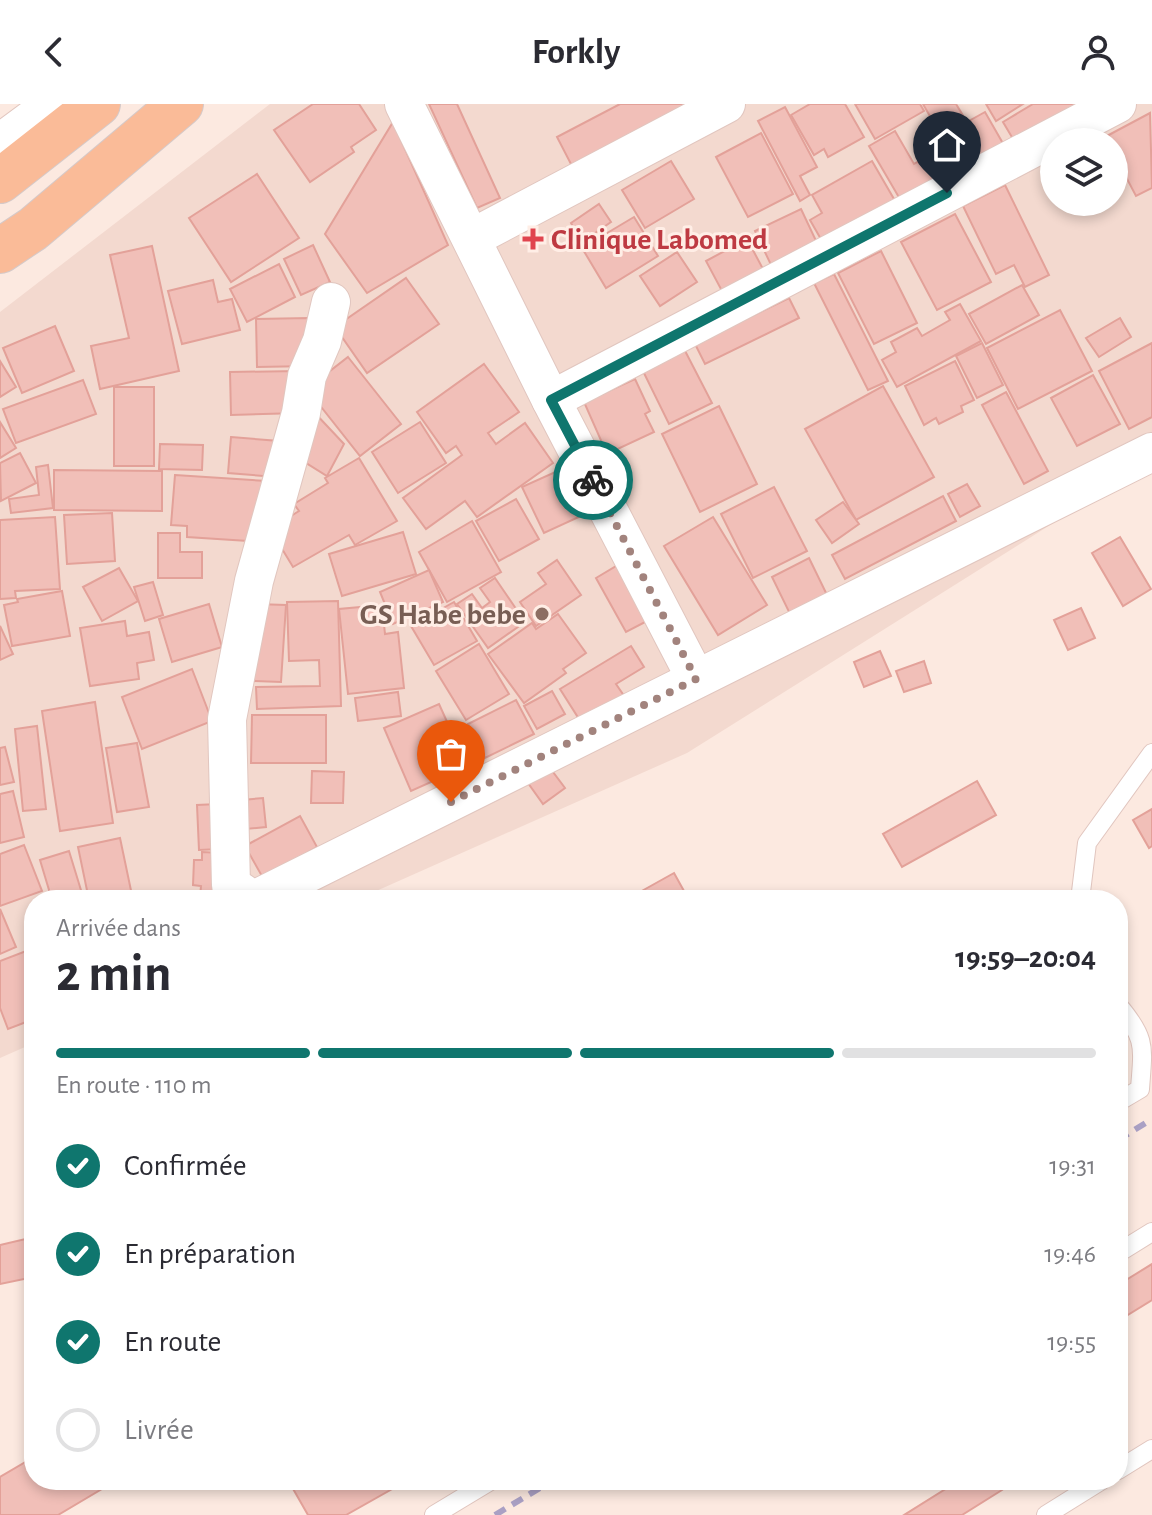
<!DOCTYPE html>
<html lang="fr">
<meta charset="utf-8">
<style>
:root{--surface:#fff;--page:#f7f7f7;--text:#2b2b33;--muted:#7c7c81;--line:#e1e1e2;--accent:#0f766e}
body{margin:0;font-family:"Alegreya Sans",sans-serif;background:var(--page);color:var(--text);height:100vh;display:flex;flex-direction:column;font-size:30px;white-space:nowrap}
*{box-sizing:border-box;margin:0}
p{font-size:26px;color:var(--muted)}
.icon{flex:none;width:44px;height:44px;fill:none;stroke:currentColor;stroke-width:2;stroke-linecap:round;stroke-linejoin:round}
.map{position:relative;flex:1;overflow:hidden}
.panel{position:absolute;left:24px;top:786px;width:1104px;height:600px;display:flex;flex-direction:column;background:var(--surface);border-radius:32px;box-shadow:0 4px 12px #0003}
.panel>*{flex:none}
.buttons{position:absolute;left:1040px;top:24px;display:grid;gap:16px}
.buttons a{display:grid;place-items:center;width:88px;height:88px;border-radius:50%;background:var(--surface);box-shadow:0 4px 12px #0003;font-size:40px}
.pin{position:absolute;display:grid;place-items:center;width:68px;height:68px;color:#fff;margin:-82px -34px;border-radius:50% 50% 50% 0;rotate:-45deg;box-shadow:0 0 8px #0007}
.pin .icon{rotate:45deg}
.courier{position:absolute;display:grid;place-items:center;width:80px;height:80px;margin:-40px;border:6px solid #0f766e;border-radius:50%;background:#fff;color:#222;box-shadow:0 2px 10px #0007}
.headline em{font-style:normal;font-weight:700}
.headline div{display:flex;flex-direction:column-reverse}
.headline{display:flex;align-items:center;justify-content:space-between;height:136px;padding:0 32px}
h1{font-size:52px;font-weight:700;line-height:60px}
.bar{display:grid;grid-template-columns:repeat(4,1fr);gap:12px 8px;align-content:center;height:96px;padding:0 32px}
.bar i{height:10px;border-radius:6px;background:var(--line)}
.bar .on{background:var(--accent)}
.bar p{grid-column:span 4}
ol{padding:0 32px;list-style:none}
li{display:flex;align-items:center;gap:24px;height:88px}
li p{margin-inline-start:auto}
li .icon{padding:8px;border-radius:50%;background:var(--accent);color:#fff;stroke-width:4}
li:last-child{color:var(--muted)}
li i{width:44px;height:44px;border:4px solid var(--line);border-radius:50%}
header{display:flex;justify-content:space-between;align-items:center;height:104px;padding:0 32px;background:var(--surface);font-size:36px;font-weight:700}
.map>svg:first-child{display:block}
.residential{fill:#f3d9cf;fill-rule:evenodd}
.building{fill:#f1bfb8;stroke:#e3a199;stroke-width:2}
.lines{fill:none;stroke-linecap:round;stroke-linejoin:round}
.lane-casing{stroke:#e1c6bf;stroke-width:20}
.street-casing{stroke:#e1c6bf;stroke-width:40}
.primary-casing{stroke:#d5c9c8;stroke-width:46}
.lane{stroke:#fff;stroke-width:18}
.street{stroke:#fff;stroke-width:38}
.primary{stroke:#fabb98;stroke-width:44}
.rail{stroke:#aaa0c4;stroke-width:6;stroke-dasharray:12 8;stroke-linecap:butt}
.done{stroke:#a2837d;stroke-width:8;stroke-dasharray:0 14.4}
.route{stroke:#0f766e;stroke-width:10}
.health-dot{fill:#e0444e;stroke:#ffeee6;stroke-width:3}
.education-dot{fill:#8d6e63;stroke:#ffeee6;stroke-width:3}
.labels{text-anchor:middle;stroke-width:6;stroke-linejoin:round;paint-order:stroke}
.health-label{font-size:30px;font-weight:bold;fill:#be3a42;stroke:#ffeee6;text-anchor:start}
.education-label{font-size:30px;font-weight:bold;fill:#785e54;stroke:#ffeee6;text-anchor:end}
</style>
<header><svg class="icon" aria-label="back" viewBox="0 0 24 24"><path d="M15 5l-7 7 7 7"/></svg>Forkly<svg class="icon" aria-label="person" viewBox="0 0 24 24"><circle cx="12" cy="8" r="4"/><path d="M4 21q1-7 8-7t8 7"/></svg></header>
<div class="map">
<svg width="1152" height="1411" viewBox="0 0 1152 1411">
<rect width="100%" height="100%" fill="#fce9e0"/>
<path class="residential" d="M 270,0 L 1152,0 L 1152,357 L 687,649 L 356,796 L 34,796 L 34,939 L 0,954 L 0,208 ZM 1054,38 L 1114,38 L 1114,98 L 1054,98 Z"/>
<g class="building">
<path d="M 313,0 L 359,0 L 376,26 L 351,43 L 354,48 L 310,78 L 274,26 Z"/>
<path d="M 429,0 L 457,0 L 500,94 L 477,104 Z"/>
<path d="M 620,0 L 683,0 L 686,7 L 573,64 L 557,33 Z"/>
<path d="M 810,0 L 845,0 L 864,33 L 828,53 L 824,45 L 814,51 L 791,11 Z"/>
<path d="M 855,0 L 920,0 L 924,7 L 875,35 Z"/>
<path d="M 923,0 L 956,0 L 967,18 L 985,8 L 1005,43 L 904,102 L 869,42 L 895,27 L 914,60 L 947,42 Z"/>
<path d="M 986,0 L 1023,0 L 996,17 Z"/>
<path d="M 1033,0 L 1083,0 L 1016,40 L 1003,18 Z"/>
<path d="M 785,3 L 817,63 L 800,72 L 810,91 L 800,97 L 758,17 Z"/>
<path d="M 1150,9 L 1152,84 L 1136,92 L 1114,50 L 1114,38 L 1108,38 L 1105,33 Z"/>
<path d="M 393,18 L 448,141 L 367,189 L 325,130 Z"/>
<path d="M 761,29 L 793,90 L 748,113 L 716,53 Z"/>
<path d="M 671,57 L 694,95 L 645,124 L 622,86 Z"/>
<path d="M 872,57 L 898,102 L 826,144 L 810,116 L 822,109 L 812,91 Z"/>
<path d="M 257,70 L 299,134 L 231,178 L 189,114 Z"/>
<path d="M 1005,81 L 1049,171 L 1025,183 L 1014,161 L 996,170 L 963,102 Z"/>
<path d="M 599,100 L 611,118 L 582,138 L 571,119 Z"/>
<path d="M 801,105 L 818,141 L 772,163 L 755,127 Z"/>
<path d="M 955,110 L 991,178 L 937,206 L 901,138 Z"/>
<path d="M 634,113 L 658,152 L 606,184 L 582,144 Z"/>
<path d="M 747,135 L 763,165 L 722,187 L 706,157 Z"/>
<path d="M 313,141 L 330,178 L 301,191 L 284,155 Z"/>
<path d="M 152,142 L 179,267 L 100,285 L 91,242 L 129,234 L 110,151 Z"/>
<path d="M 881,147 L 917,219 L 874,240 L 838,169 Z"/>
<path d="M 677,148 L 697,178 L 660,202 L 640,172 Z"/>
<path d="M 279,160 L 295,193 L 247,218 L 230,185 Z"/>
<path d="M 834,170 L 888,277 L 868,286 L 814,179 Z"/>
<path d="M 406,174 L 439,220 L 367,269 L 335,223 Z"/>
<path d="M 213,176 L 218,198 L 232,195 L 240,226 L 182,240 L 168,187 Z"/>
<path d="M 1022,181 L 1039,211 L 986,240 L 969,210 Z"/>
<path d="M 789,194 L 799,214 L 705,260 L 695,240 Z"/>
<path d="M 960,200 L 981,237 L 897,283 L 882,256 L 896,248 L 891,238 L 917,224 L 922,232 L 950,216 L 945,208 Z"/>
<path d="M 1060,206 L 1092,267 L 1018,305 L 987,244 Z"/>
<path d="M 309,214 L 310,262 L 257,263 L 256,215 Z"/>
<path d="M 1120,214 L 1131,233 L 1099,253 L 1086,234 Z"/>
<path d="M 55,222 L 74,267 L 22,289 L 3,244 Z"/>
<path d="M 982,239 L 1003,281 L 977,294 L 956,252 Z"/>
<path d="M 1152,239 L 1152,313 L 1129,325 L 1099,267 Z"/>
<path d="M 682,241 L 712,299 L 669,320 L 640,261 Z"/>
<path d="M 348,253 L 401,320 L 360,352 L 307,285 Z"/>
<path d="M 0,257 L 16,283 L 0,293 Z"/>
<path d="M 955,257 L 974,296 L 961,302 L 963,308 L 939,320 L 936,314 L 924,321 L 905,282 Z"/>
<path d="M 484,260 L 519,308 L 488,329 L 496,340 L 525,319 L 553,359 L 477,413 L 465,397 L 426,425 L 403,394 L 462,351 L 456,342 L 446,349 L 417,308 Z"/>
<path d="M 298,267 L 299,309 L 231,311 L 230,268 Z"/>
<path d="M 1093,271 L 1120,320 L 1077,342 L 1051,294 Z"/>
<path d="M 635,275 L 650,307 L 645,310 L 654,328 L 607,350 L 584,298 Z"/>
<path d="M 83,276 L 96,310 L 16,339 L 3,305 Z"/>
<path d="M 883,282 L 934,373 L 856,416 L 805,325 Z"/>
<rect x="114" y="283" width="40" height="79"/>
<path d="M 1006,288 L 1048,367 L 1024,380 L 982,301 Z"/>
<path d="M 719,302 L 757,380 L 700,408 L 662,330 Z"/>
<path d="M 313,307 L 344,340 L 327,372 L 295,352 Z"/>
<path d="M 0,318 L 16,344 L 0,354 Z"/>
<path d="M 420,318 L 446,359 L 398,389 L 372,348 Z"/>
<path d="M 231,333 L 279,337 L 276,373 L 228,369 Z"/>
<path d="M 160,340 L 203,341 L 202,366 L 159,365 Z"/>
<path d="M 20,349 L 36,379 L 1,397 L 0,359 Z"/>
<path d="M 359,354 L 397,417 L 355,441 L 349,431 L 293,463 L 270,425 L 299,407 L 294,400 L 328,379 L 325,374 Z"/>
<path d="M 573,360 L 594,406 L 544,429 L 522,383 Z"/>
<path d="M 48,361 L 53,404 L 11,409 L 9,395 L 39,391 L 36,363 Z"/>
<path d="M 54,366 L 162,367 L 162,407 L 54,406 Z"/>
<path d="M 175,371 L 267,377 L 263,438 L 187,433 L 187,422 L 171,421 Z"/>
<path d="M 967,380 L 980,402 L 960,413 L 948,390 Z"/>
<path d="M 774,383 L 807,447 L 753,474 L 721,410 Z"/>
<path d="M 943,392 L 956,417 L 845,475 L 832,451 Z"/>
<path d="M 516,395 L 539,435 L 499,457 L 476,417 Z"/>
<path d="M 843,398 L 859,420 L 832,439 L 816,416 Z"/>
<path d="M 112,409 L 115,457 L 67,460 L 64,411 Z"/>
<path d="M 55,413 L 60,485 L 15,487 L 16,494 L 0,495 L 0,416 Z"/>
<path d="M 713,413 L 767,501 L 718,531 L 664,442 Z"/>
<path d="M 472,417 L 501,468 L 447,498 L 419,448 Z"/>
<path d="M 403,428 L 416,470 L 342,492 L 329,450 Z"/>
<path d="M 158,429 L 180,429 L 180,448 L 202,448 L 202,474 L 158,474 Z"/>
<path d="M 1120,433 L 1151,485 L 1123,502 L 1092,449 Z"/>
<path d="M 809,454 L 830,497 L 793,516 L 772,473 Z"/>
<path d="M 557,456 L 581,491 L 536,522 L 520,498 L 546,480 L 538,469 Z"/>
<path d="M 618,461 L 649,516 L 626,528 L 596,474 Z"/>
<path d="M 119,464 L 138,497 L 102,517 L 83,483 Z"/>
<path d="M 429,466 L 443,498 L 393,520 L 380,488 Z"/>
<path d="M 495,474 L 525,518 L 488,544 L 457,500 L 472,490 L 482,504 L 490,498 L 480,484 Z"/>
<path d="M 153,478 L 163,511 L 145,517 L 134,483 Z"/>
<path d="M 62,487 L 70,532 L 12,542 L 4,501 L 18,498 L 17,495 Z"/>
<path d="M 338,497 L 341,602 L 257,605 L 256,583 L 320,582 L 319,556 L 289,557 L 287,498 Z"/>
<path d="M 454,498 L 477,537 L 434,561 L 411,522 Z"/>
<path d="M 209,500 L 222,543 L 172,558 L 159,515 Z"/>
<path d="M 255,500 L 286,501 L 281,578 L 251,577 Z"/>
<path d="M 382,501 L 385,530 L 398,528 L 404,584 L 348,590 L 339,505 Z"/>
<path d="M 1081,504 L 1095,534 L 1068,546 L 1054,516 Z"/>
<path d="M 558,510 L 586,549 L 563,565 L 566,569 L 524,599 L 488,550 L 532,519 L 536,525 Z"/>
<path d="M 125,517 L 127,532 L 149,528 L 154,556 L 137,559 L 139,575 L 90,582 L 80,524 Z"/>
<path d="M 0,522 L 13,550 L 0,556 Z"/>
<path d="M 479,540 L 509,590 L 466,616 L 436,567 Z"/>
<path d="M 631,542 L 644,563 L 616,580 L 629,599 L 586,626 L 560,585 Z"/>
<path d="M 880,547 L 891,572 L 864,583 L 854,558 Z"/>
<path d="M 924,557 L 931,579 L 904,588 L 896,567 Z"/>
<path d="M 192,565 L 212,617 L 142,645 L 122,593 Z"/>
<path d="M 552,587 L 565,610 L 537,625 L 524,602 Z"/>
<path d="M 398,588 L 401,612 L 358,617 L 355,594 Z"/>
<path d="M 516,596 L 534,630 L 485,654 L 468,620 Z"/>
<path d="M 95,598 L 113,719 L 60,727 L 42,607 Z"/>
<path d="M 439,600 L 467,662 L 411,687 L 384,624 Z"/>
<path d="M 252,611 L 326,611 L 326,659 L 251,659 Z"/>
<path d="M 37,622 L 46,705 L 23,707 L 15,625 Z"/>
<path d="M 137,639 L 149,703 L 117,708 L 106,644 Z"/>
<path d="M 5,643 L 14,678 L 0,681 L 0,644 Z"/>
<path d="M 544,656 L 565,684 L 543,700 L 523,672 Z"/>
<path d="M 312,667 L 344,668 L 343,699 L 311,699 Z"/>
<path d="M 977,677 L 996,711 L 902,763 L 883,730 Z"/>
<path d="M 13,687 L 24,733 L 0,739 L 0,690 Z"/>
<path d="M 263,694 L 266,723 L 245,725 L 242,696 Z"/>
<path d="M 218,700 L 220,745 L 199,746 L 197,701 Z"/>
<path d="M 1152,705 L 1152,742 L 1149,744 L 1133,716 Z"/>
<path d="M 300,712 L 317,743 L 263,774 L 245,742 Z"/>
<path d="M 120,734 L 133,796 L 89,796 L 78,743 Z"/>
<path d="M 24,741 L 42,787 L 0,802 L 0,750 Z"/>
<path d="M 69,747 L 84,796 L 52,796 L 40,756 Z"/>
<path d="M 202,748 L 221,749 L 219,794 L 200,793 L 201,782 L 193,781 L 194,756 L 202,756 Z"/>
<path d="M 674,769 L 689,796 L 633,796 L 631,793 Z"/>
<path d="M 0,805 L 16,843 L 0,850 Z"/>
<path d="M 34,844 L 34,915 L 8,925 L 0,904 L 0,857 Z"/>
<path d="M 34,1133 L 34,1173 L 0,1180 L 0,1141 Z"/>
<path d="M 1152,1160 L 1152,1196 L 1118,1217 L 1118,1181 Z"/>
<path d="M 34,1353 L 34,1376 L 117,1376 L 58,1411 L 0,1411 L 0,1373 Z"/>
<path d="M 288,1376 L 408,1376 L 346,1411 L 308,1411 Z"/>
<path d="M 960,1376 L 996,1376 L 1002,1386 L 962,1411 L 904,1411 Z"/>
</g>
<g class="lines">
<defs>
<g id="lane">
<path d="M 1080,796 L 1087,739 L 1152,649"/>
<path d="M 1118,901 C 1147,935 1143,943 1140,985 L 1118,998"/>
<path d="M 1118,1149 L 1152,1128"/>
<path d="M 1118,1366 L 1152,1345"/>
<path d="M 434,1411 L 492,1376"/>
<path d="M 1046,1411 L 1102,1376"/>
</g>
<g id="street">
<path d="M 404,0 L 551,296 L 696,575"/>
<path d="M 0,39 L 53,0"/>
<path d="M 472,134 L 726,0"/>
<path d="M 331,198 L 322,237 L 307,272 L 301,309 L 254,477 L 227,615 L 231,781 L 251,795 L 260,793 L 1152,348"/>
<path d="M 551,296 L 1117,0"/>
</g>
<g id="primary">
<path d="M 0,77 L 98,0"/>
<path d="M 0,147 L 33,125 L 181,0"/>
</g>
</defs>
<use href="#lane" class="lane-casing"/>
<use href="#street" class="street-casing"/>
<use href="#primary" class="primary-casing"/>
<use href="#lane" class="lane"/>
<use href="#street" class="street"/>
<use href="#primary" class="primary"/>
<g class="rail">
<path d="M 1118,1036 L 1152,1015"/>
<path d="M 495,1411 L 553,1376"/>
</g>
</g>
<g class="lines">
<path class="done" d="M 451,698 L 696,575 L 593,376"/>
<path class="route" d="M 593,376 L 551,296 L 947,89"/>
</g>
<path class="health-dot" d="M529 123h8v8h8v8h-8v8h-8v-8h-8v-8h8z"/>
<circle class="education-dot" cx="542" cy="510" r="8"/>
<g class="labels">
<g class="health-label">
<text x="551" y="145">Clinique Labomed</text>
</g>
<g class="education-label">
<text x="526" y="520">GS Habe bebe</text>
</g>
</g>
</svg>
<div class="buttons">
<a><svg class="icon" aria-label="layers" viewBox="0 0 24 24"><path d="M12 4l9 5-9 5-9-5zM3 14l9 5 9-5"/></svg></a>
</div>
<div class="pin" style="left:451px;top:698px;background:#ea580c"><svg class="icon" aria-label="bag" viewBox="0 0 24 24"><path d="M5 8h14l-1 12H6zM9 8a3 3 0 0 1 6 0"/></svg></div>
<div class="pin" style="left:947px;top:89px;background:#1f2937"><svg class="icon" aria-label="home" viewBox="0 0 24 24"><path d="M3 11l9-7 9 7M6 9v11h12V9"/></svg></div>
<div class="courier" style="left:593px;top:376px"><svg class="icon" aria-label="bike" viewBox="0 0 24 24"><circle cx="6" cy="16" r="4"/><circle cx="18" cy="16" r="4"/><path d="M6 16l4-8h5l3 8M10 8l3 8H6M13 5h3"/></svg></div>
<section class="panel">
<div class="headline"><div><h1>2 min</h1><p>Arrivée dans</p></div><em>19:59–20:04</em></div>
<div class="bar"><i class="on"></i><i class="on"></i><i class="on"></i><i></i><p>En route · 110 m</p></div>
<ol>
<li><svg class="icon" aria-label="check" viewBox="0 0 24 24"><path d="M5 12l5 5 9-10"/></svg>Confirmée<p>19:31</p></li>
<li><svg class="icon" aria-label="check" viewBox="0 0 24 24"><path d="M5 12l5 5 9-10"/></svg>En préparation<p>19:46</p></li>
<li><svg class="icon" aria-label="check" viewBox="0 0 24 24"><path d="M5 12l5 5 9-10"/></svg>En route<p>19:55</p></li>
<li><i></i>Livrée</li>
</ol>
</section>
</div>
